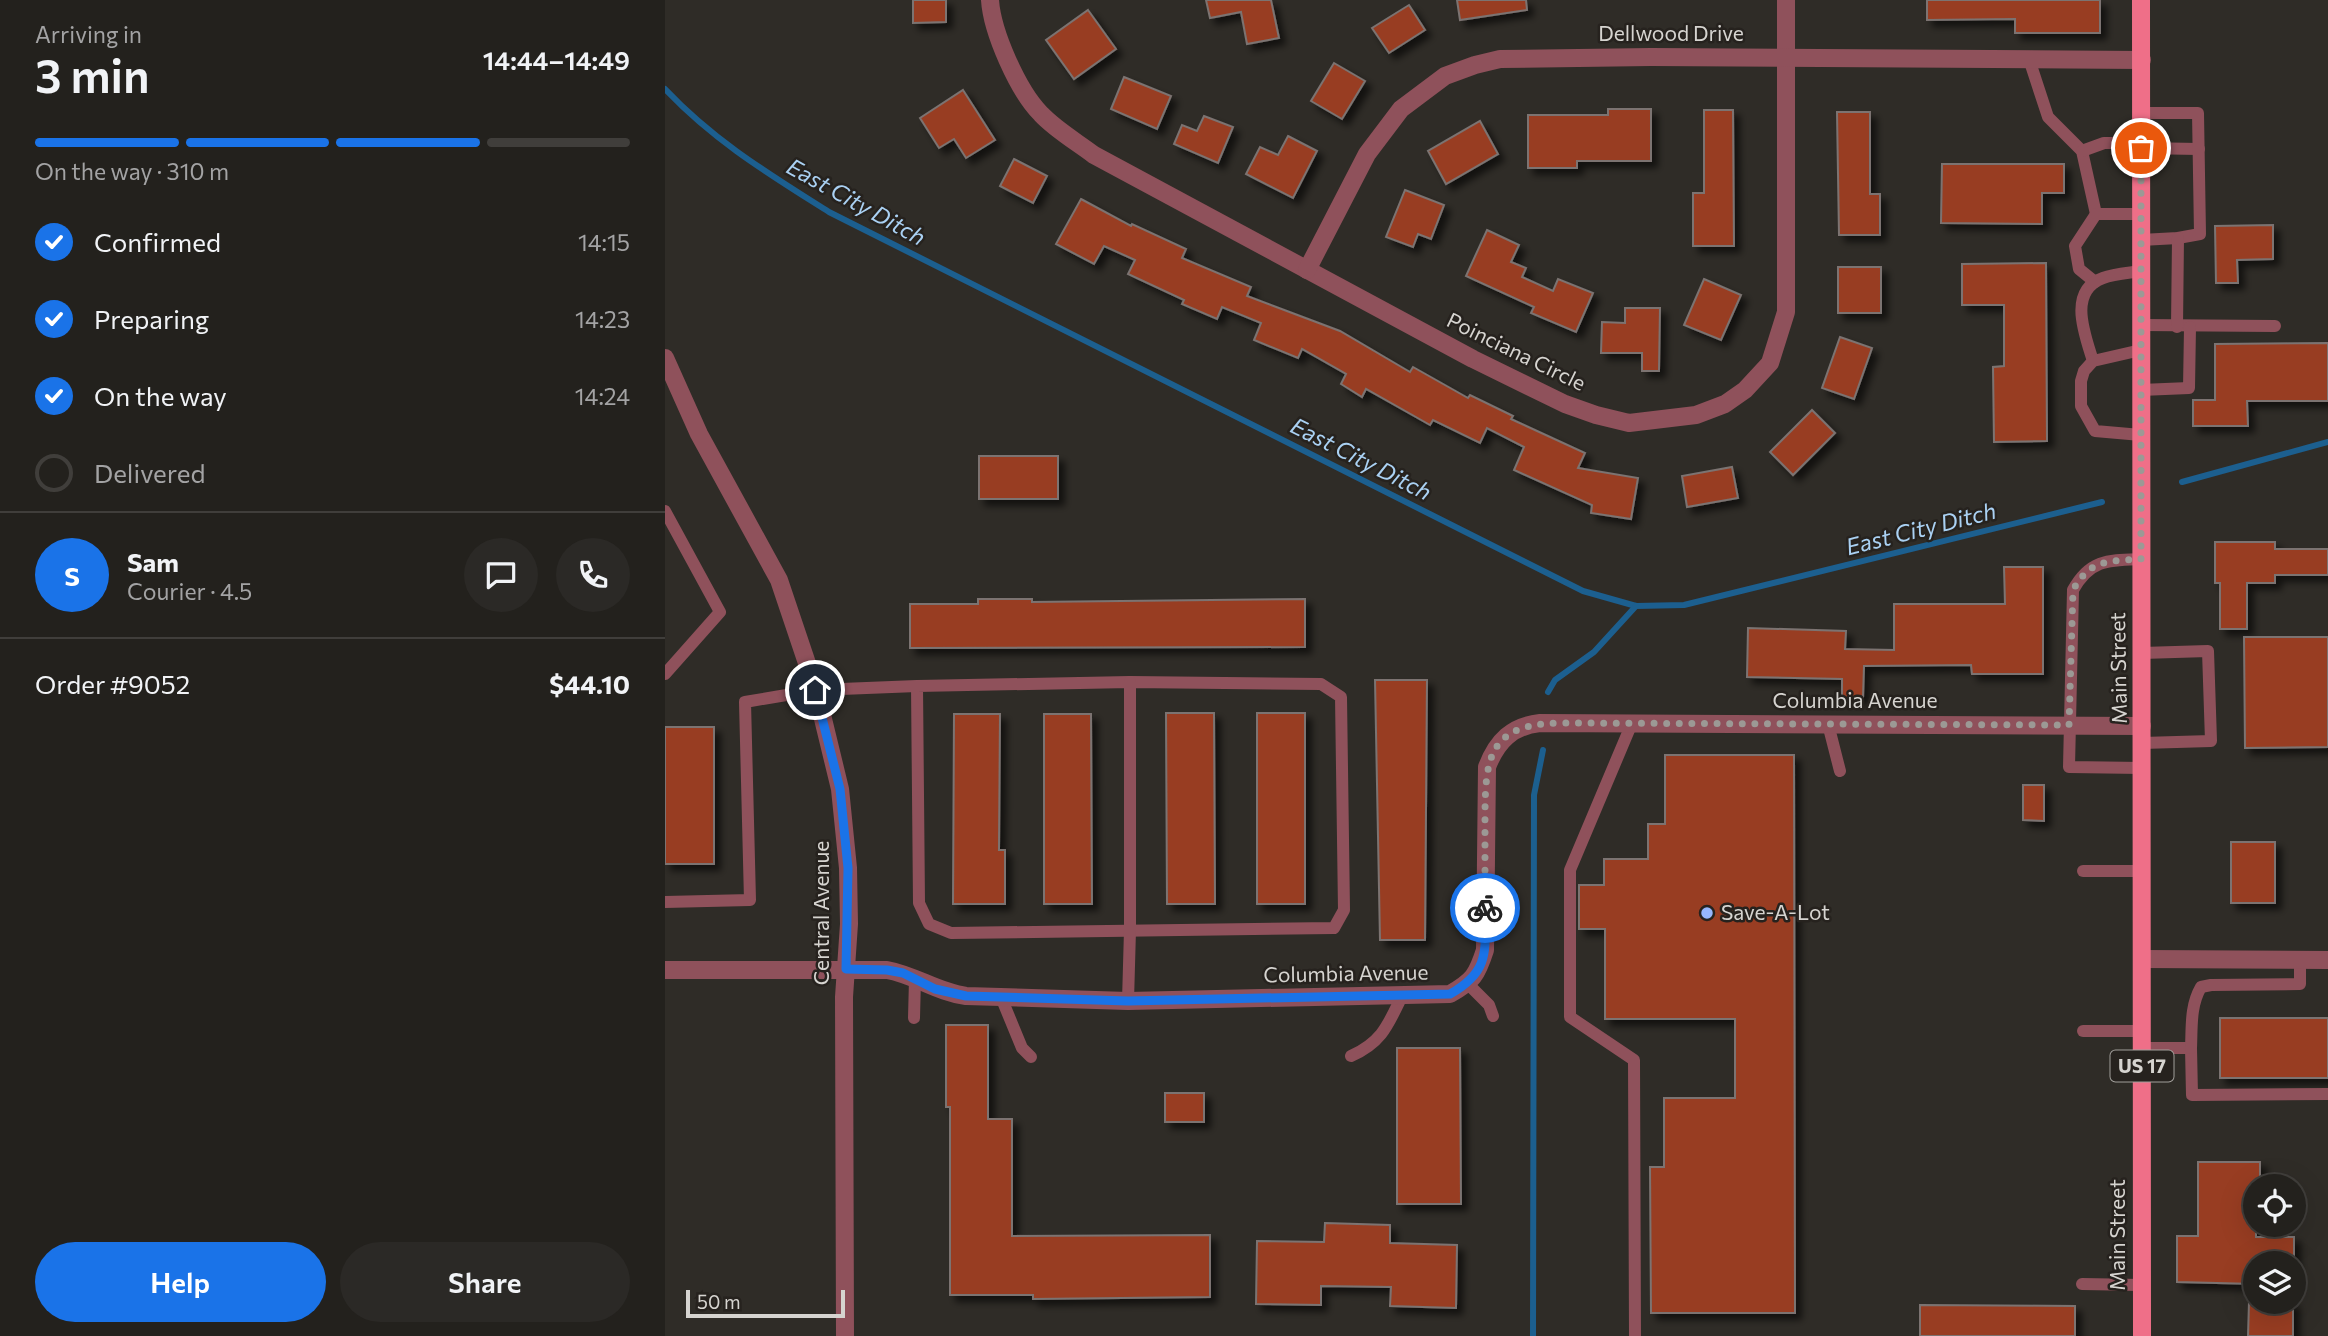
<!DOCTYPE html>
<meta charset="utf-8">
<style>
:root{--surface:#23211d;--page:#2b2926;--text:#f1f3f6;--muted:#a3a3a4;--line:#403e3b;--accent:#1a73e8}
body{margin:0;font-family:Commissioner,sans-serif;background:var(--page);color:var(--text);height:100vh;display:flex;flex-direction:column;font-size:26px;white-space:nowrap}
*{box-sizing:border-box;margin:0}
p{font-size:23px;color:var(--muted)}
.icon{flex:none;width:38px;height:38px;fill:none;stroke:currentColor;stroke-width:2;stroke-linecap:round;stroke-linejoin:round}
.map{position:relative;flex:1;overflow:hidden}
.side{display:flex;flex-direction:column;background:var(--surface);width:665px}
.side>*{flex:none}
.buttons{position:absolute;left:1578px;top:1174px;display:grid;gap:14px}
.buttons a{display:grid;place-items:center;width:63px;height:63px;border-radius:50%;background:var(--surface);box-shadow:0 7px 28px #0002,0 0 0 2px var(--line);font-size:35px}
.scale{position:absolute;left:21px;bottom:18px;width:159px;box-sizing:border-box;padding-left:7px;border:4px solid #d6d4d0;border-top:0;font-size:19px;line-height:24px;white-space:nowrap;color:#d6d4d0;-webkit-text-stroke:5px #26221e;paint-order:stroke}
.pin{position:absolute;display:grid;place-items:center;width:60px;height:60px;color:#fff;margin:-30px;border:4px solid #fff;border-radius:50%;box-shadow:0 2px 7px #0007}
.courier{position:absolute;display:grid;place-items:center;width:70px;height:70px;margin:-35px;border:5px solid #1a73e8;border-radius:50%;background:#fff;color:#222;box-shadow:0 2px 9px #0007}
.headline em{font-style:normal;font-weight:600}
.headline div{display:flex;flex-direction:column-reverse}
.headline{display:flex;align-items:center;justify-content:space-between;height:119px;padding:0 35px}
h1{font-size:46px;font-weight:600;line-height:52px}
.bar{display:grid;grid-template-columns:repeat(4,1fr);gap:10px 7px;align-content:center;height:84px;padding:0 35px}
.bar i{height:9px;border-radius:5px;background:var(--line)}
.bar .selected{background:var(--accent)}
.bar p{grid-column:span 4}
.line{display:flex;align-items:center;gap:18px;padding:0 35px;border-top:2px solid var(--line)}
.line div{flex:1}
.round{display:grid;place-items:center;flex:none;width:74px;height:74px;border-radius:37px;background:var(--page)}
ol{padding:0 35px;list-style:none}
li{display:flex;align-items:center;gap:21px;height:77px}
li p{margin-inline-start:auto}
li .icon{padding:7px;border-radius:50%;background:var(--accent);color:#fff;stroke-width:4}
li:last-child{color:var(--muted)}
li i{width:38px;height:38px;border:4px solid var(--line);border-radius:50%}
.button{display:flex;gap:14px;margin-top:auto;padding:14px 35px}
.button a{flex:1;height:80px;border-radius:42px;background:var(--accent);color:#fff;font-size:28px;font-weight:600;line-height:80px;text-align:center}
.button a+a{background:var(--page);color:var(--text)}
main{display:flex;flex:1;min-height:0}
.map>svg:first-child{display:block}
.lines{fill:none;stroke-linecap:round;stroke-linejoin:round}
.stream{stroke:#1c5f8f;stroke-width:6}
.building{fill:#983e23;stroke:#7b7371;stroke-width:2;filter:url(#shadow)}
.service{stroke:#8f515b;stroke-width:12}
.minor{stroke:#8f515b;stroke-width:18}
.tertiary{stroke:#8f515b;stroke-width:18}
.primary{stroke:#ef6f88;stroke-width:18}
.done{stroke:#9c9995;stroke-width:7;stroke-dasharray:0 12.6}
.route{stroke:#1a73e8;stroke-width:9}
.poi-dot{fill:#96b6fd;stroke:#26221e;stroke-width:2.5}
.labels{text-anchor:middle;stroke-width:5;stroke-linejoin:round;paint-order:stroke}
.shield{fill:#26221e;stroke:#a19f9b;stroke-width:2}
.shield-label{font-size:19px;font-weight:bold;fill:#d6d4d0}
.street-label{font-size:21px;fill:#d6d4d0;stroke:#26221e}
.poi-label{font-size:21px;fill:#d6d4d0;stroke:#26221e;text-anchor:start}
.water-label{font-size:23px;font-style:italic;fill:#aad1f3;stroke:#26221e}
</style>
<main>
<section class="side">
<div class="headline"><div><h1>3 min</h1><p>Arriving in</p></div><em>14:44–14:49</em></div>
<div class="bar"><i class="selected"></i><i class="selected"></i><i class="selected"></i><i></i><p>On the way · 310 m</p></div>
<ol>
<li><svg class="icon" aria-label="check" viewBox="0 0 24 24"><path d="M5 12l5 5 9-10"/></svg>Confirmed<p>14:15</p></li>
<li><svg class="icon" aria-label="check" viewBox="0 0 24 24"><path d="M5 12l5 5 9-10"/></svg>Preparing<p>14:23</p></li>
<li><svg class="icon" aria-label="check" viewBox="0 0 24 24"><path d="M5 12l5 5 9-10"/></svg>On the way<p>14:24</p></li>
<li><i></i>Delivered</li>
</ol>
<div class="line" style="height:126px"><b class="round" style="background:var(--accent);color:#fff">S</b><div><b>Sam</b><p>Courier · 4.5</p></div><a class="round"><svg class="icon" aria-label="chat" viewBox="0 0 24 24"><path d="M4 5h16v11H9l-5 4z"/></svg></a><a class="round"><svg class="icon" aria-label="phone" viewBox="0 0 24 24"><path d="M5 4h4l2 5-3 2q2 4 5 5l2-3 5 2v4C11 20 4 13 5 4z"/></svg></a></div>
<div class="line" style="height:91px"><div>Order #9052</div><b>$44.10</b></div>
<div class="button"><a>Help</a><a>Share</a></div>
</section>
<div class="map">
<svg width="1663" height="1336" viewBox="0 0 1663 1336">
<defs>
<filter id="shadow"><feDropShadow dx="6" dy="6" stdDeviation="3.5" flood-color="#0009"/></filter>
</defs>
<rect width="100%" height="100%" fill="#2f2c27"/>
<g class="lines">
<g class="stream">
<path d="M 0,89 C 49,141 104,174 164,212 L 918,591 L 971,606 L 1019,605 L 1437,502"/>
<path d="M 1517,482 L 1663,442"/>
<path d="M 883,692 L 890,680 L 929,652 L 971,606"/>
<path d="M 868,1336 L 869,795 L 878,750"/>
</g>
</g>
<g class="building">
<path d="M 248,0 L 281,0 L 281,22 L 248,23 Z"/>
<path d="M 541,0 L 606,0 L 614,38 L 582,44 L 576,12 L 545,18 Z"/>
<path d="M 792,0 L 861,0 L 862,10 L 795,20 Z"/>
<path d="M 1262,0 L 1435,0 L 1435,33 L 1350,33 L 1350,19 L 1262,20 Z"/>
<path d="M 744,5 L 760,30 L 724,53 L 707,28 Z"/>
<path d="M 423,10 L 451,49 L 409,79 L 381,40 Z"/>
<path d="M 669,63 L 700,81 L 677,119 L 646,101 Z"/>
<path d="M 459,77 L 506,96 L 492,129 L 446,109 Z"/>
<path d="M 298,90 L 330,140 L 301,158 L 289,139 L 274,148 L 255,118 Z"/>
<path d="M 943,109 L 986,109 L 986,161 L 912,161 L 912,168 L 863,168 L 863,115 L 943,115 Z"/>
<path d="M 1039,110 L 1068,110 L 1069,246 L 1028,246 L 1028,193 L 1039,193 Z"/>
<path d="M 1172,112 L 1205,112 L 1205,194 L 1215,194 L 1215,235 L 1174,235 Z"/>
<path d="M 539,116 L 568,127 L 553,163 L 509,144 L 517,125 L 532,131 Z"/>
<path d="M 815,121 L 833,154 L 781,184 L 763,151 Z"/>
<path d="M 623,136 L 652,151 L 628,198 L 581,174 L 595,147 L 613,155 Z"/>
<path d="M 349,159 L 382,176 L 368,203 L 335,186 Z"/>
<path d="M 1277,164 L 1399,164 L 1399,193 L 1377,193 L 1377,224 L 1276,223 Z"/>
<path d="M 740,190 L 779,205 L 766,239 L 753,234 L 748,247 L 721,237 Z"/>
<path d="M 416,199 L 466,226 L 467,224 L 521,249 L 517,258 L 586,287 L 582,296 L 675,331 L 745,372 L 748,367 L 803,398 L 805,395 L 848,416 L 846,419 L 920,453 L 913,468 L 973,478 L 966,519 L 926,513 L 927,505 L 849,470 L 859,447 L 822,428 L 815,443 L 768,420 L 765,425 L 701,389 L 697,397 L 676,384 L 681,374 L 637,349 L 633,358 L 589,340 L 596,323 L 557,307 L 552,319 L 517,304 L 519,300 L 463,274 L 470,260 L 439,246 L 429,264 L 391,244 Z"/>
<path d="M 1608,225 L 1608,259 L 1572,260 L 1573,283 L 1551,283 L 1550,226 Z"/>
<path d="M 822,230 L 854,245 L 846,262 L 861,268 L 857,277 L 888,291 L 893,279 L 928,293 L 911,332 L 866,313 L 869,307 L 801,276 Z"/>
<path d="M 1381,263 L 1382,441 L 1329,442 L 1328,367 L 1339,366 L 1339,305 L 1297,305 L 1297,264 Z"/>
<rect x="1173" y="267" width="43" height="46"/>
<path d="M 1039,279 L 1076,295 L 1056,340 L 1019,325 Z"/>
<path d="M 960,308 L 995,308 L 994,371 L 977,371 L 977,353 L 936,353 L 937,322 L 960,323 Z"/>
<path d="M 1175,337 L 1207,348 L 1189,399 L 1157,388 Z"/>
<path d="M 1663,343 L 1663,401 L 1582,401 L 1583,426 L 1528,426 L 1528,400 L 1550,400 L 1550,344 Z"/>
<path d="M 1147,410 L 1170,433 L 1128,475 L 1105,452 Z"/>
<rect x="314" y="456" width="79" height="43"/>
<path d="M 1067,467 L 1073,498 L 1022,507 L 1017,476 Z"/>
<path d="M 1550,542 L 1610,542 L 1610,549 L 1663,549 L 1663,575 L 1610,575 L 1610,583 L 1582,583 L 1582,629 L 1555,629 L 1555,583 L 1550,583 Z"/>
<path d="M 1339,567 L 1378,567 L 1378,674 L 1307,674 L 1306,665 L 1199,666 L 1198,698 L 1177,698 L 1177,679 L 1082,677 L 1083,628 L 1181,631 L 1180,649 L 1229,650 L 1229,604 L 1340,604 Z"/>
<path d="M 313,599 L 367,599 L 367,602 L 640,599 L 640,647 L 245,648 L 245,604 L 313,604 Z"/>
<path d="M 1579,637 L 1663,637 L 1663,747 L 1580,748 Z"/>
<path d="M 710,680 L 762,680 L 760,940 L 715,940 Z"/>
<path d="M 501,713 L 549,713 L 550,904 L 502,904 Z"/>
<rect x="592" y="713" width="48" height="191"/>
<path d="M 289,714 L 335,714 L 334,850 L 340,850 L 340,904 L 288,904 Z"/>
<path d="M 379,714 L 426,714 L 427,904 L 379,904 Z"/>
<rect x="0" y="727" width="49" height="137"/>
<path d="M 1000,755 L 1129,755 L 1130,1313 L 986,1313 L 985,1167 L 999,1167 L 999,1098 L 1070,1098 L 1070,1019 L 940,1019 L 940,929 L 914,929 L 914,885 L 939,885 L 939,859 L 983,859 L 983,824 L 1000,824 Z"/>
<path d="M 1358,785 L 1379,785 L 1379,821 L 1358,820 Z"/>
<rect x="1566" y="842" width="44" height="61"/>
<rect x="1555" y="1018" width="108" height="60"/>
<path d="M 281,1025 L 323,1025 L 323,1119 L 347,1119 L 347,1236 L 545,1235 L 545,1297 L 368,1299 L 368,1295 L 285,1295 L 285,1107 L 281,1107 Z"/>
<path d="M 732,1048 L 795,1048 L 796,1204 L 732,1204 Z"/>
<rect x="500" y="1093" width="39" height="29"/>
<path d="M 1533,1162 L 1595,1162 L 1595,1186 L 1591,1186 L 1591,1237 L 1629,1237 L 1629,1264 L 1591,1264 L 1591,1284 L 1512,1282 L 1512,1236 L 1533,1236 Z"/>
<path d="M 660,1223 L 725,1225 L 725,1243 L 792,1245 L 791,1308 L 725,1306 L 726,1287 L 656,1286 L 656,1305 L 591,1304 L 592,1241 L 659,1242 Z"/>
<path d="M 1584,1302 L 1628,1302 L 1628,1336 L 1583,1336 Z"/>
<path d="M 1255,1305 L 1410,1306 L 1410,1336 L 1255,1336 Z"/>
</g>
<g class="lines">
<g class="service">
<path d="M 1364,59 L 1383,117 L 1417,151 L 1431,214"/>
<path d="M 1476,148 L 1534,149"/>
<path d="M 1417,151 L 1439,143 L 1476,143"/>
<path d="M 1476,240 L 1513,238 L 1535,234 L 1533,113 L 1476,113"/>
<path d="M 1430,282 L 1414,269 L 1410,246 L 1431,214 L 1476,214"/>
<path d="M 1476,325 L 1610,326"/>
<path d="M 1512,327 L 1513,238"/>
<path d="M 1428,361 C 1420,335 1402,291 1438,278 C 1449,274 1464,273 1476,271"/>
<path d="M 1476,390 L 1524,388 L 1525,327"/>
<path d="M 1476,435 L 1430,431 L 1416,406 L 1416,381 L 1419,371 L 1428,361 L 1476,350"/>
<path d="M 0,511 L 55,612 L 0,674"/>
<path d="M 1476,559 C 1444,560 1425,559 1408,590 L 1404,767 L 1477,768"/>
<path d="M 1477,653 L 1543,651 L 1546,741 L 1477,743"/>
<path d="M 967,723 L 905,870 L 905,1017 L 969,1060 L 970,1336"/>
<path d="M 1163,724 L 1175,771"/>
<path d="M 1418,871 L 1477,871"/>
<path d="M 0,902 L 85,900 L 80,702 L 151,690 L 252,686 L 465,682 L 656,684 L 676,697 L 679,910 L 669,928 L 286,933 L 264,924 L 254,903 L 252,686"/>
<path d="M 803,984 L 824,1005 L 828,1016"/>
<path d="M 336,997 L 357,1048 L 366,1057"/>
<path d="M 463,1001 L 465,930 L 465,682"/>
<path d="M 249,1018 L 250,979"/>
<path d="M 1418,1031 L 1477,1031"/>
<path d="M 1477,1048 L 1526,1048 L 1527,1095 L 1663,1094"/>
<path d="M 1526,1048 C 1527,1027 1525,1006 1536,987 L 1546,985 L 1635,984 L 1635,959"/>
<path d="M 686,1056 C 717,1042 723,1025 737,996"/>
<path d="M 1417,1284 L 1476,1285"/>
</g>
<g class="minor">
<path d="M 325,0 C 327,32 353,91 376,114 C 391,130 412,142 429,155 L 808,359 L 900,404 L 931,415 L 964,423 L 1031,415 L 1060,404 L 1080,390 L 1105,363 L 1121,312 L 1121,0"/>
<path d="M 642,270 L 702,154 L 736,109 L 780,76 L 810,65 L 835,59 L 986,57 L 1477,60"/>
</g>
<g class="tertiary">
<path d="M 0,358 L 34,434 L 114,580 L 151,690 L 175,789 L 183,868 L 184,924 L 179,997 L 180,1336"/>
<path d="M 1477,959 L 1663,960"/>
<path d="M 0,970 L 222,970 C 250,975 272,992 301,996 L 463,1001 L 785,994 C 808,981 812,975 820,950 L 822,767 C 832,741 847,726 875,723 L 1477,726"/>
</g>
<path class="primary" d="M 1476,0 L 1477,1336"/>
</g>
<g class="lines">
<path class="done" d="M 820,908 C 820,879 820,850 820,821 C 820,757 823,723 898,723 L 1404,725 L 1408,590 C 1425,559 1444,561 1476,559 L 1476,148"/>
<path class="route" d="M 150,690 L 175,789 L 183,868 L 181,969 L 222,970 L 238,973 L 270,989 L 301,996 L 463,1001 L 785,994 C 826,971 820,950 820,908"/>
</g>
<circle class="poi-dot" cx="1042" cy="913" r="7"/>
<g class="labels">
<rect class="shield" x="1445.5" y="1050.5" width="63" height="31" rx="5"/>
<g class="shield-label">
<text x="1477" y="1073">US 17</text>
</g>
<g class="street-label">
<text x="1006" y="41">Dellwood Drive</text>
<text transform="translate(851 352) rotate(26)" y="7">Poinciana Circle</text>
<text transform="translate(1454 668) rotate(-91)" y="7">Main Street</text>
<text x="1190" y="708">Columbia Avenue</text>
<text transform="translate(157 913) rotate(-90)" y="7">Central Avenue</text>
<text transform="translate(681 974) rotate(-1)" y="7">Columbia Avenue</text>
<text transform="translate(1453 1235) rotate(-90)" y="7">Main Street</text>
</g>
<g class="poi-label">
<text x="1056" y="920">Save-A-Lot</text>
</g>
<g class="water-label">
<text transform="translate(191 202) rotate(29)" y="8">East City Ditch</text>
<text transform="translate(696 459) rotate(27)" y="8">East City Ditch</text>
<text transform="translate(1256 529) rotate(-14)" y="8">East City Ditch</text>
</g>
</g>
</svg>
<div class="buttons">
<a><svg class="icon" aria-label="locate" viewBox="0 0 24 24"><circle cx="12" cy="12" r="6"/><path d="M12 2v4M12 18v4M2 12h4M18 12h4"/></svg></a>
<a><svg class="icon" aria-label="layers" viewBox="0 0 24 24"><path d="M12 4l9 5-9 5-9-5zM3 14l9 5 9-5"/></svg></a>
</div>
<div class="scale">50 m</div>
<div class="pin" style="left:1476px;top:148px;background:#ea580c"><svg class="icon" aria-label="bag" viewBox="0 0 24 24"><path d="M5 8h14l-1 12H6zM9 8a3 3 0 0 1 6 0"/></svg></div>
<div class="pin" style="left:150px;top:690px;background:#1f2937"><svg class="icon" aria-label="home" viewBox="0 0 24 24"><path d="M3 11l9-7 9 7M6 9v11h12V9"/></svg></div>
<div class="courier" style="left:820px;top:908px"><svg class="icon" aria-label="bike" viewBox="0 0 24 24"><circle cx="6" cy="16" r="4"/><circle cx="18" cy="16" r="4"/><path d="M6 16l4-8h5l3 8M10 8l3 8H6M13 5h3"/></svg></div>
</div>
</main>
